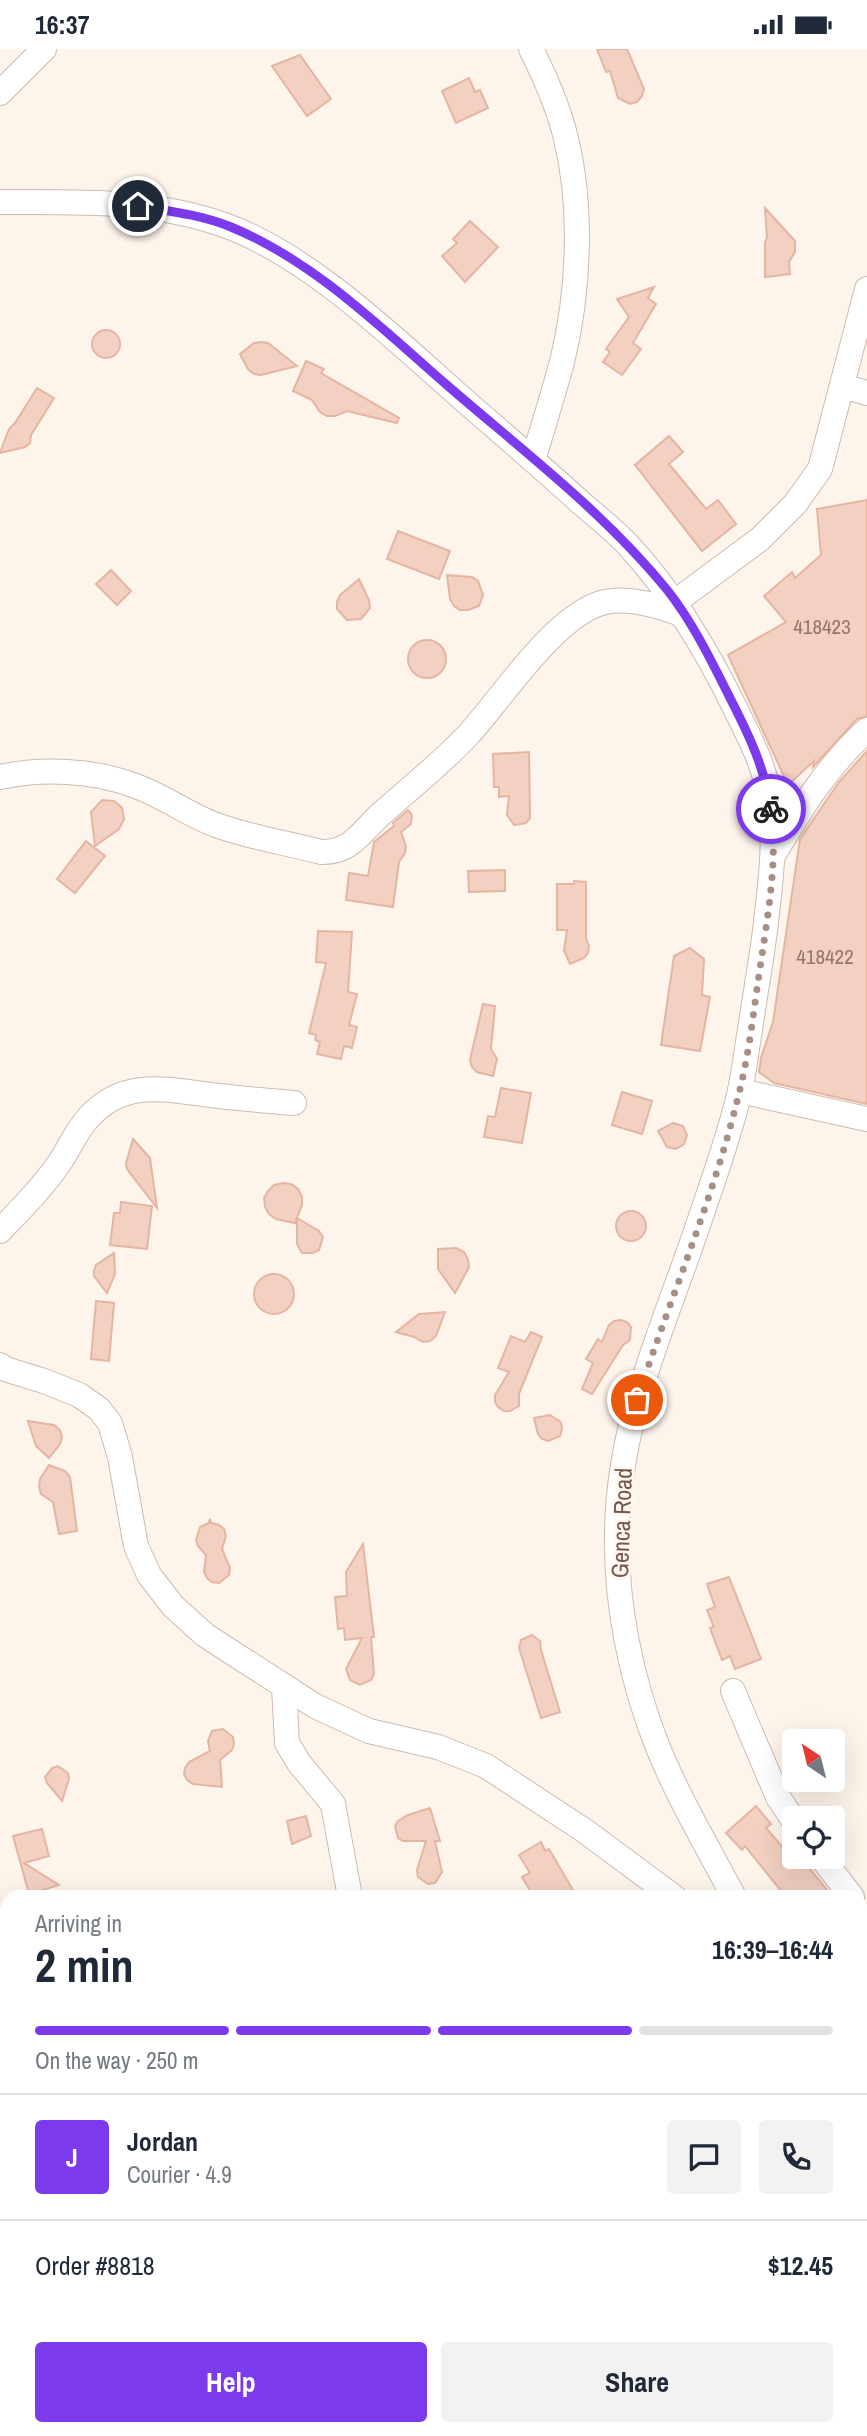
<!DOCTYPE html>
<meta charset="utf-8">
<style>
:root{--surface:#fff;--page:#f2f2f3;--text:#1f2937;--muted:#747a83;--line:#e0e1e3;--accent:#7c3aed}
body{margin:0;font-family:"Archivo Narrow",sans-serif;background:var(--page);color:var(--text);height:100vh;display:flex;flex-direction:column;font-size:26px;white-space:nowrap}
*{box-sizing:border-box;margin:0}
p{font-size:23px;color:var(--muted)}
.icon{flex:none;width:38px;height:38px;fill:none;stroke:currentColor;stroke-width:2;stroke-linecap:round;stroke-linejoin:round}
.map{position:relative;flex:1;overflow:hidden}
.details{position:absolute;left:0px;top:1841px;width:868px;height:546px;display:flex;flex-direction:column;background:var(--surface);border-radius:21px 21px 0 0;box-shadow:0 7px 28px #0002}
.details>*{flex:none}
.needle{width:46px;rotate:325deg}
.controls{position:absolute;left:782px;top:1680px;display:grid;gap:14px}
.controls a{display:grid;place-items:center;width:63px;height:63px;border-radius:7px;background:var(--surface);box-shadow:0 7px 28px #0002;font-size:35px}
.pin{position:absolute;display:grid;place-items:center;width:60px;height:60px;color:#fff;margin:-30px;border:4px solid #fff;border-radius:50%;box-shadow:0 2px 7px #0007}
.courier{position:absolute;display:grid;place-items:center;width:70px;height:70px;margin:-35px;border:5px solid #7c3aed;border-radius:50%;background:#fff;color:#222;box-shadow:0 2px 9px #0007}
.headline em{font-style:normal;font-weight:800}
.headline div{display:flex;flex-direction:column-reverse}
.headline{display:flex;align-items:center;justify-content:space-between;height:119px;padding:0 35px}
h1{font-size:46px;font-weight:800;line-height:52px}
.bar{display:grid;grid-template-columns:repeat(4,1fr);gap:10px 7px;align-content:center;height:84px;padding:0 35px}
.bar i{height:9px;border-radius:5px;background:var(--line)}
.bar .selected{background:var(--accent)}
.bar p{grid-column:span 4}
.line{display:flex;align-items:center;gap:18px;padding:0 35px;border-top:2px solid var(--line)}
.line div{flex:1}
.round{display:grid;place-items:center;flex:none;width:74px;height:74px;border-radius:7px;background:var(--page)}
.primary-button{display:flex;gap:14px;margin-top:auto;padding:14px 35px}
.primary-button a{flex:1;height:80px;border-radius:7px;background:var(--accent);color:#fff;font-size:28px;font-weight:800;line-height:80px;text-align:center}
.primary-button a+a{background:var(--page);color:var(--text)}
.status{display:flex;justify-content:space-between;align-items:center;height:49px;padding:0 35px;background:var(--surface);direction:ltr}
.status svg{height:19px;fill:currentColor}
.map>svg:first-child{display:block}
.building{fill:#f2d0c2;stroke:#e5b5a2;stroke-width:2}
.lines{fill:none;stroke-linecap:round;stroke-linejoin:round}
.minor-casing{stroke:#cfbaaf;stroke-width:26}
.minor{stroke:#fff;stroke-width:24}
.done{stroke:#a78f84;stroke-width:7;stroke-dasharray:0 12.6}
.route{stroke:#7c3aed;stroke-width:9}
.labels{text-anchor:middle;stroke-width:6;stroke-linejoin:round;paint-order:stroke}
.number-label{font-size:21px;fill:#96766a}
.street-label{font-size:24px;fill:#78584d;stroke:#fff8f1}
</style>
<div class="status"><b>16:37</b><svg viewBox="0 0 49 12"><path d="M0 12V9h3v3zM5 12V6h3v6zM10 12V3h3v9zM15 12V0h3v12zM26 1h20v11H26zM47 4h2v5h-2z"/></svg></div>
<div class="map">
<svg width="867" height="2387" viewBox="0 0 867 2387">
<rect width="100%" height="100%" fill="#fdf4eb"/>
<g class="building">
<path d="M 597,0 L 627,0 L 644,40 L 642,47 L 637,53 L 630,55 L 618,49 L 610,22 L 606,23 Z"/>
<path d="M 300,6 L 331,50 L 307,67 L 272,17 Z"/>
<path d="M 469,29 L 475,43 L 480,41 L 488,59 L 456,74 L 442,42 Z"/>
<path d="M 765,159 L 795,192 L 795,203 L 789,213 L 790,225 L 765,228 L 765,194 L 767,188 Z"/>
<path d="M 470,172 L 498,198 L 465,233 L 442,207 L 457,194 L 453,190 Z"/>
<path d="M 654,238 L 648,249 L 656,255 L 633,294 L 641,300 L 622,326 L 603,313 L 610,303 L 606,300 L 629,268 L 617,250 Z"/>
<circle cx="106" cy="295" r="14"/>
<path d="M 261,293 L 268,294 L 297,317 L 261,326 L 254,325 L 248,320 L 240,305 L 254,294 Z"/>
<path d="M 306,312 L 324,320 L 321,324 L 399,369 L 397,374 L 347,362 L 335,367 L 327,367 L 320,363 L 312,351 L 293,342 Z"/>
<path d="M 37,339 L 54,349 L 31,386 L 30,394 L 25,398 L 0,404 L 9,380 L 15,374 Z"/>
<path d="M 669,387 L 683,403 L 669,415 L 706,460 L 718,451 L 736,475 L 702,502 L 635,416 Z"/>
<path d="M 867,451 L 867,667 L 857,670 L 813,718 L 814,712 L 788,736 L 728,606 L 786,573 L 764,547 L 792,523 L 795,529 L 821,506 L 817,460 Z"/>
<path d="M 398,482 L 450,502 L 439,530 L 387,510 Z"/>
<path d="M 111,521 L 131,542 L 117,556 L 96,535 Z"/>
<path d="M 447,526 L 472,528 L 478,532 L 483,546 L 479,557 L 468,561 L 460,561 L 454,557 L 450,550 Z"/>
<path d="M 359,530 L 369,551 L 370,559 L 361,570 L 347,571 L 337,560 L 337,553 L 340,546 Z"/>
<circle cx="427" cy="610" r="19"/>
<path d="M 867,702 L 867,1055 L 774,1034 L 759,1023 L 761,1009 L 773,973 L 800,790 L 839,733 Z"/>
<path d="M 529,703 L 530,769 L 526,774 L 514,776 L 507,766 L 509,747 L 499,748 L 499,738 L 494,738 L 493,705 Z"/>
<path d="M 102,751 L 114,752 L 118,755 L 122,759 L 124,770 L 119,780 L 95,797 L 91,763 Z"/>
<path d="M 408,761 L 412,766 L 411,775 L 401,783 L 406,797 L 405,804 L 399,813 L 393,858 L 346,851 L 349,824 L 368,827 L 374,793 L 394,777 L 393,774 Z"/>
<path d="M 86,792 L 105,807 L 75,844 L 57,830 Z"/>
<path d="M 505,821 L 505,842 L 469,843 L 468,822 Z"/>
<path d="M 574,832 L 586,833 L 586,889 L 589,897 L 588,904 L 584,909 L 570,915 L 564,901 L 567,881 L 557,881 L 557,835 L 574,835 Z"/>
<path d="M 318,882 L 352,883 L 348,943 L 357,945 L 349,976 L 357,978 L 352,999 L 344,997 L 341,1010 L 317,1005 L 320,993 L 315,991 L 316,986 L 309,984 L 326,914 L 316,913 Z"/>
<path d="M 690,899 L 704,910 L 702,946 L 710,948 L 700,1002 L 661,996 L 674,907 Z"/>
<path d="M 483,955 L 495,957 L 491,1000 L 497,1010 L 493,1027 L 477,1023 L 472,1018 L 470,1011 Z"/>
<path d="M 501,1039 L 531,1044 L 522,1094 L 484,1088 L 488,1067 L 495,1068 Z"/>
<path d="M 622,1043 L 652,1052 L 642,1085 L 612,1076 Z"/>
<path d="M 673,1074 L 683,1077 L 687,1086 L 684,1095 L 676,1100 L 667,1098 L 658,1082 Z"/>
<path d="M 133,1090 L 150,1109 L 157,1159 L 127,1120 L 126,1114 Z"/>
<path d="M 283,1134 L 291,1135 L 298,1140 L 302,1148 L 302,1156 L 295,1174 L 276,1170 L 269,1165 L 265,1158 L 264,1149 L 268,1142 L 274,1136 Z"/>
<path d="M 121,1153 L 152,1157 L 147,1200 L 110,1196 L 114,1164 L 120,1164 Z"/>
<circle cx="631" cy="1177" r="15"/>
<path d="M 297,1169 L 319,1182 L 323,1188 L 319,1201 L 313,1204 L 302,1204 L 297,1195 Z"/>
<path d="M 456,1199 L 464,1203 L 468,1210 L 469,1218 L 455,1244 L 438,1220 L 438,1200 Z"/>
<path d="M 114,1204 L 115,1225 L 107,1244 L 94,1227 L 94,1222 L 96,1216 Z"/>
<circle cx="274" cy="1245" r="20"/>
<path d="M 96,1252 L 114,1254 L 109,1312 L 91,1310 Z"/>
<path d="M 445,1263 L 436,1287 L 430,1292 L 423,1293 L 414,1288 L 396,1283 L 419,1265 Z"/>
<path d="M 621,1271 L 627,1273 L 631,1278 L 630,1291 L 623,1296 L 592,1345 L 582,1340 L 593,1314 L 586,1310 L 598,1290 L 602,1293 L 609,1276 L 614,1272 Z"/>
<path d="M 531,1283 L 542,1288 L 519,1345 L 519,1357 L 510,1362 L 504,1362 L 498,1358 L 495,1353 L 495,1346 L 509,1323 L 498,1319 L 511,1287 L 525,1293 Z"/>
<path d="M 550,1366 L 561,1373 L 562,1380 L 560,1387 L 548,1392 L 542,1390 L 538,1385 L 534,1369 Z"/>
<path d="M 28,1372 L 54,1376 L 60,1381 L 62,1388 L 60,1395 L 49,1409 L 36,1397 Z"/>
<path d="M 49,1416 L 65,1422 L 70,1428 L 77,1482 L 59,1485 L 53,1453 L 41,1445 L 39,1438 L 40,1430 Z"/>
<path d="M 210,1470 L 211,1474 L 219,1476 L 224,1480 L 226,1487 L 222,1500 L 230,1519 L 229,1526 L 219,1534 L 212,1533 L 207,1529 L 204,1523 L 206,1506 L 198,1497 L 196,1491 L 200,1478 L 209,1474 Z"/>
<path d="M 363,1495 L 374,1588 L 371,1588 L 374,1625 L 371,1631 L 360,1636 L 350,1631 L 346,1620 L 362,1589 L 345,1591 L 344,1579 L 338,1580 L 335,1548 L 347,1547 L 346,1523 Z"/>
<path d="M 729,1528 L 761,1610 L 735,1620 L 730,1607 L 722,1611 L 710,1579 L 714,1578 L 707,1561 L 715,1558 L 707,1535 Z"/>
<path d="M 532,1586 L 540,1592 L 541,1601 L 560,1663 L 541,1669 L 519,1599 L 521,1591 Z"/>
<path d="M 223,1680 L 233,1688 L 234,1695 L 232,1701 L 220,1711 L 222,1738 L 193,1735 L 187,1731 L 184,1725 L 185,1719 L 189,1713 L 210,1702 L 208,1692 L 212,1682 Z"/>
<path d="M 58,1717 L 68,1724 L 69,1730 L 62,1752 L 47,1734 L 45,1728 L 52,1719 Z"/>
<path d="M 756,1757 L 771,1775 L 766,1779 L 791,1808 L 800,1808 L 833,1848 L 786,1848 L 745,1797 L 742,1801 L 726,1784 Z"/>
<path d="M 430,1759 L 440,1792 L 435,1792 L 442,1823 L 435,1834 L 428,1835 L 418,1828 L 417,1821 L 426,1792 L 403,1792 L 398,1789 L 395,1777 L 398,1772 L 408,1766 Z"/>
<path d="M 306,1767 L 311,1787 L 292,1795 L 287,1772 Z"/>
<path d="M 42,1780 L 49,1807 L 24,1814 L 59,1836 L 29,1845 L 13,1787 Z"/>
<path d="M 541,1793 L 545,1802 L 549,1800 L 577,1848 L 534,1848 L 522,1828 L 530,1824 L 519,1806 Z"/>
</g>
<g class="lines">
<defs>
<g id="minor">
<path d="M 531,0 C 545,28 559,59 566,90 C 583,159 579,244 562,313 C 553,346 543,378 533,411"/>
<path d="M 0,44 L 44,0"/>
<path d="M 0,153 C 77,153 154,150 227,177 C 314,209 404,299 473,359 C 509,390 545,421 580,453 C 596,467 614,481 629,497 C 674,546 707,601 736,661 C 749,688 763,713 768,742 C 777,786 771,829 766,873 C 762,909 755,945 750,981 C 746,1003 744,1025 739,1046 C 728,1092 711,1137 696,1182 C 661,1285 617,1376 617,1488 C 616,1556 631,1628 655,1691 C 676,1745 707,1797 734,1848"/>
<path d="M 842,337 L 867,344"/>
<path d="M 675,553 L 760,490 L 795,455 L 820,420 L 867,240"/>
<path d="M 0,728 C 43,719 92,721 133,736 C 162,746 187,765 216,776 C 249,788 287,794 321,803 C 351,804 361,783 381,765 C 410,739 442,714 468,686 C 502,649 556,564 605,553 C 630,548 660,557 683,566"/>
<path d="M 774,805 C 801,760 827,717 867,681"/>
<path d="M 740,1042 L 867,1070"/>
<path d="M 0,1182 C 21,1160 43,1138 60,1113 C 70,1098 76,1082 89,1068 C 126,1027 172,1042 219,1047 C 244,1050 269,1052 294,1054"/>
<path d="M 0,1316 L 5,1320 L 44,1332 L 79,1346 L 99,1360 L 110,1374 L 120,1408 L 136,1497 L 149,1526 L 173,1557 L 205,1586 L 315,1657 L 369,1682 L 438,1698 L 486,1717 L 585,1782 L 674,1848"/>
<path d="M 284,1637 L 287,1694 L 299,1714 L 333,1755 L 350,1848"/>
<path d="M 733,1642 L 778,1748 L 794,1772"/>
<path d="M 821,1808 L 852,1848"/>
<path d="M 861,2102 L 867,2110"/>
<path d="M 861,2163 L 867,2161"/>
<path d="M 258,2387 L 264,2380"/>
</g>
</defs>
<use href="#minor" class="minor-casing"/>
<use href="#minor" class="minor"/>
</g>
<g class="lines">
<path class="done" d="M 637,1351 C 670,1249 714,1149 739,1044 C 750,1002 754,956 761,913 C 768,864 778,810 771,760"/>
<path class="route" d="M 138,157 C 169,162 202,166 231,178 C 314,212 381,279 448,337 C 523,402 605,464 668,542 C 693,574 711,611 729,647 C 748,684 765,719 771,760"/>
</g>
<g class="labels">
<g class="number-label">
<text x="822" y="585">418423</text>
<text x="825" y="915">418422</text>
</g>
<g class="street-label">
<text transform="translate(622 1474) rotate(-88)" y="8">Genca Road</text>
</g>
</g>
</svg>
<div class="controls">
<a><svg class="needle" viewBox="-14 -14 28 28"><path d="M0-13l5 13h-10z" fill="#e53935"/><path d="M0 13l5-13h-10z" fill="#747a83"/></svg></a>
<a><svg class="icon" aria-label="locate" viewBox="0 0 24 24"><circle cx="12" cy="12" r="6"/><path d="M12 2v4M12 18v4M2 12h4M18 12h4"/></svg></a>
</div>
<div class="pin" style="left:637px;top:1351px;background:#ea580c"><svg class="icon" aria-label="bag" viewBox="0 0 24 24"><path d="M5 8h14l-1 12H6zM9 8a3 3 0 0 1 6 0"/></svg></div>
<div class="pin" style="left:138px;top:157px;background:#1f2937"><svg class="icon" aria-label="home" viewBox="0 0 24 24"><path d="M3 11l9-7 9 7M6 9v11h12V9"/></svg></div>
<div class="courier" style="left:771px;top:760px"><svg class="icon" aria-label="bike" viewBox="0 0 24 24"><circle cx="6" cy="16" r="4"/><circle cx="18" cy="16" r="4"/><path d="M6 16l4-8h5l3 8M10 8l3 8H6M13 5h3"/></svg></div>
<section class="details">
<div class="headline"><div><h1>2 min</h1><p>Arriving in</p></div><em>16:39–16:44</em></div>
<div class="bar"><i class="selected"></i><i class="selected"></i><i class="selected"></i><i></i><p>On the way · 250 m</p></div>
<div class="line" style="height:126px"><b class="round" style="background:var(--accent);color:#fff">J</b><div><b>Jordan</b><p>Courier · 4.9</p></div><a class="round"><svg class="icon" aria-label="chat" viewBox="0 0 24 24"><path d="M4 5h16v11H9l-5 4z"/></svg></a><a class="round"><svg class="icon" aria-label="phone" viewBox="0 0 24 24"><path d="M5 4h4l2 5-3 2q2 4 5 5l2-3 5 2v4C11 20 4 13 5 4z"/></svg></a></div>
<div class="line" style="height:91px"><div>Order #8818</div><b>$12.45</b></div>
<div class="primary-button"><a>Help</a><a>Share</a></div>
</section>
</div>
